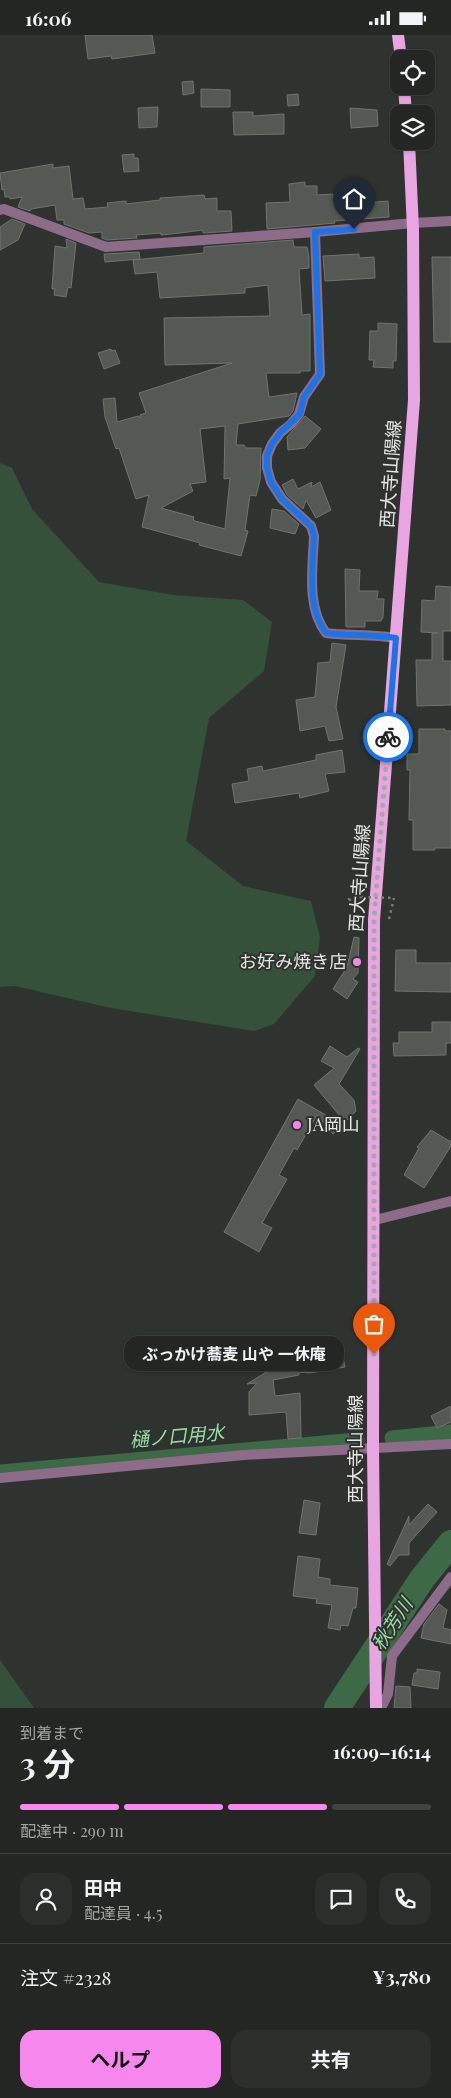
<!DOCTYPE html>
<html lang="ja">
<meta charset="utf-8">
<style>
:root{--surface:#232623;--page:#2b2e2b;--text:#f1f3f6;--muted:#a3a5a6;--line:#404341;--accent:#f688ed}
body{margin:0;font-family:"Playfair Display","Noto Sans JP",serif;background:var(--page);color:var(--text);height:100vh;display:flex;flex-direction:column;font-size:19px;white-space:nowrap}
*{box-sizing:border-box;margin:0}
p{font-size:16px;color:var(--muted)}
.icon{flex:none;width:28px;height:28px;fill:none;stroke:currentColor;stroke-width:2;stroke-linecap:round;stroke-linejoin:round}
.map{position:relative;height:1673px;overflow:hidden}
.sheet{display:flex;flex-direction:column;background:var(--surface);flex:1}
.sheet>*{flex:none}
.controls{position:absolute;left:390px;top:15px;display:grid;gap:10px}
.controls a{display:grid;place-items:center;width:45px;height:45px;border-radius:10px;background:var(--surface);box-shadow:0 1px 4px #0004,0 0 0 1px var(--line);font-size:25px}
.pin{position:absolute;display:grid;place-items:center;width:42px;height:42px;color:#fff;margin:-51px -21px;border-radius:50% 50% 50% 0;rotate:-45deg;box-shadow:0 0 5px #0007}
.pin .icon{rotate:45deg}
.courier{position:absolute;display:grid;place-items:center;width:50px;height:50px;margin:-25px;border:4px solid #1a73e8;border-radius:50%;background:#fff;color:#222;box-shadow:0 1px 6px #0007}
.bubble{position:absolute;height:35px;border-radius:15px;background:var(--surface);box-shadow:0 1px 4px #0004,0 0 0 1px var(--line);font-size:16px;font-weight:700;line-height:35px;text-align:center}
.head em{font-style:normal;font-weight:700}
.head div{display:flex;flex-direction:column-reverse}
.head{display:flex;align-items:center;justify-content:space-between;height:85px;padding:0 20px}
h1{font-size:32px;font-weight:700;line-height:38px}
.bar{display:grid;grid-template-columns:repeat(4,1fr);gap:8px 5px;align-content:center;height:60px;padding:0 20px}
.bar i{height:6px;border-radius:4px;background:var(--line)}
.bar .current{background:var(--accent)}
.bar p{grid-column:span 4}
.line{display:flex;align-items:center;gap:12px;padding:0 20px;border-top:1px solid var(--line)}
.line div{flex:1}
.round{display:grid;place-items:center;flex:none;width:52px;height:52px;border-radius:15px;background:var(--page)}
.action{display:flex;gap:10px;margin-top:auto;padding:10px 20px}
.action a{flex:1;height:58px;border-radius:15px;background:var(--accent);color:#111;font-size:20px;font-weight:700;line-height:58px;text-align:center}
.action a+a{background:var(--page);color:var(--text)}
.status{display:flex;justify-content:space-between;align-items:center;height:35px;padding:0 25px;background:var(--surface);direction:ltr}
.status svg{height:14px;fill:currentColor}
.map>svg:first-child{display:block}
.green{fill:#35513a}
.lines{fill:none;stroke-linecap:round;stroke-linejoin:round}
.canal{stroke:#3e6946;stroke-width:15}
.river{stroke:#3e6946;stroke-width:26}
.building{fill:#545954;stroke:#6f746f;fill-rule:evenodd}
.path{stroke:#7a7d7a;stroke-width:2.5;stroke-dasharray:2.5 4;stroke-linecap:butt}
.minor{stroke:#8d6c8a;stroke-width:10}
.primary{stroke:#e9a4e2;stroke-width:12}
.path-bridge{stroke:#7a7d7a;stroke-width:2.5;stroke-dasharray:2.5 4;stroke-linecap:butt}
.done{stroke:#a5a8a5;stroke-width:5;stroke-dasharray:0 9}
.route{stroke:#1a73e8;stroke-width:6}
.poi-dot{fill:#f688ed;stroke:#2f332f;stroke-width:2}
.labels{text-anchor:middle;stroke-width:4;stroke-linejoin:round;paint-order:stroke}
.street-label{font-size:18px;fill:#e4e7e4;stroke:#2f332f}
.poi-label{font-size:18px;fill:#e4e7e4;stroke:#2f332f;text-anchor:end}
.water-label{font-size:19px;font-style:italic;fill:#9adda4;stroke:#2f332f}
</style>
<div class="status"><b>16:06</b><svg viewBox="0 0 49 12"><path d="M0 12V9h3v3zM5 12V6h3v6zM10 12V3h3v9zM15 12V0h3v12zM26 1h20v11H26zM47 4h2v5h-2z"/></svg></div>
<div class="map">
<svg width="451" height="1673" viewBox="0 0 451 1673">
<rect width="100%" height="100%" fill="#2f332f"/>
<g class="green">
<path d="M 0,428 L 12,433 L 32,474 L 99,547 L 173,560 L 243,565 L 272,587 L 264,636 L 209,683 L 186,806 L 243,851 L 311,866 L 320,902 L 315,941 L 274,989 L 254,996 L 111,973 L 15,951 L 0,952 Z"/>
<path d="M 0,1625 L 34,1673 L 0,1673 Z"/>
</g>
<g class="lines">
<g class="canal">
<path d="M 392,1403 L 451,1397"/>
<path d="M 0,1437 L 357,1405"/>
</g>
<path class="river" d="M 337,1673 L 422,1544 L 451,1508"/>
</g>
<g class="building">
<path d="M 85,0 L 152,0 L 155,18 L 112,24 L 111,21 L 88,24 Z"/>
<path d="M 193,46 L 194,58 L 183,60 L 182,47 Z"/>
<path d="M 201,54 L 230,55 L 230,72 L 201,72 Z"/>
<path d="M 298,59 L 299,70 L 288,71 L 287,60 Z"/>
<path d="M 158,72 L 157,92 L 139,93 L 138,73 Z"/>
<path d="M 350,73 L 377,75 L 378,91 L 351,93 Z"/>
<path d="M 233,77 L 253,77 L 253,81 L 284,79 L 284,99 L 234,100 Z"/>
<path d="M 134,119 L 134,123 L 138,123 L 139,136 L 124,137 L 122,120 Z"/>
<path d="M 53,129 L 53,133 L 69,131 L 73,164 L 83,163 L 85,174 L 108,172 L 107,168 L 126,166 L 126,169 L 160,165 L 160,163 L 204,160 L 205,164 L 217,163 L 217,176 L 231,176 L 232,196 L 203,198 L 203,195 L 180,198 L 161,200 L 161,198 L 136,200 L 137,203 L 107,205 L 102,203 L 102,197 L 89,198 L 64,189 L 64,185 L 57,185 L 55,170 L 31,174 L 30,176 L 18,172 L 22,162 L 10,164 L 10,162 L 5,162 L 4,154 L 2,155 L 0,138 Z"/>
<path d="M 305,147 L 305,151 L 317,151 L 317,160 L 333,159 L 336,170 L 388,166 L 389,182 L 334,186 L 335,188 L 267,194 L 266,168 L 290,167 L 289,149 Z"/>
<path d="M 12,184 L 25,189 L 18,205 L 0,215 L 0,192 Z"/>
<path d="M 66,204 L 76,208 L 71,253 L 68,252 L 66,262 L 54,260 L 55,254 L 52,254 L 55,211 L 67,213 Z"/>
<path d="M 293,205 L 294,212 L 307,212 L 309,222 L 309,233 L 299,234 L 302,280 L 310,279 L 310,336 L 300,336 L 300,338 L 266,338 L 269,362 L 297,358 L 293,376 L 289,381 L 238,389 L 236,410 L 244,410 L 246,413 L 261,413 L 260,445 L 256,461 L 250,460 L 245,495 L 248,496 L 241,521 L 199,510 L 200,508 L 142,492 L 149,460 L 136,464 L 119,413 L 116,414 L 105,382 L 103,364 L 115,363 L 117,387 L 138,381 L 140,383 L 140,380 L 146,378 L 139,358 L 232,328 L 165,330 L 164,283 L 270,281 L 268,250 L 245,253 L 245,258 L 160,263 L 157,237 L 135,239 L 133,225 L 204,218 L 204,212 ZM 225,391 L 224,444 L 230,443 L 225,494 L 195,486 L 193,485 L 194,482 L 161,473 L 193,456 L 190,449 L 206,447 L 200,394 Z"/>
<path d="M 139,217 L 140,224 L 105,227 L 104,219 Z"/>
<path d="M 359,219 L 359,223 L 374,222 L 375,243 L 325,246 L 323,221 Z"/>
<path d="M 432,222 L 451,222 L 451,307 L 434,307 Z"/>
<path d="M 378,288 L 397,289 L 396,326 L 393,326 L 393,333 L 373,332 L 374,325 L 369,325 L 370,296 L 378,296 Z"/>
<path d="M 111,314 L 111,316 L 115,315 L 120,328 L 104,334 L 98,318 Z"/>
<path d="M 305,381 L 321,394 L 305,413 L 288,415 L 287,402 Z"/>
<path d="M 293,444 L 298,454 L 312,447 L 311,452 L 320,447 L 331,475 L 316,483 L 306,465 L 303,474 L 287,460 L 282,450 Z"/>
<path d="M 272,474 L 284,476 L 299,489 L 295,499 L 270,493 Z"/>
<path d="M 345,534 L 360,535 L 359,556 L 378,556 L 377,564 L 384,564 L 383,582 L 381,586 L 365,586 L 365,592 L 346,592 Z"/>
<path d="M 436,551 L 451,552 L 451,596 L 443,596 L 443,626 L 451,626 L 451,670 L 417,671 L 416,625 L 432,625 L 432,598 L 438,598 L 421,597 L 422,565 L 435,566 Z"/>
<path d="M 332,608 L 346,610 L 336,672 L 343,704 L 329,706 L 325,691 L 300,696 L 296,665 L 315,662 L 318,628 L 330,627 Z"/>
<path d="M 419,694 L 445,694 L 445,696 L 451,696 L 451,813 L 435,813 L 435,815 L 413,815 L 413,785 L 409,785 L 410,735 L 407,735 L 407,719 L 419,719 Z"/>
<path d="M 342,715 L 345,737 L 325,739 L 329,756 L 300,763 L 299,758 L 235,768 L 232,749 L 249,746 L 247,734 L 262,731 L 263,736 L 316,725 L 316,720 Z"/>
<path d="M 354,902 L 359,903 L 358,938 L 353,944 L 358,947 L 347,964 L 333,954 L 347,932 Z"/>
<path d="M 396,915 L 416,915 L 416,928 L 451,928 L 451,957 L 395,956 Z"/>
<path d="M 432,987 L 451,987 L 451,1008 L 446,1008 L 446,1020 L 394,1021 L 393,1008 L 399,1008 L 399,997 L 432,997 Z"/>
<path d="M 330,1011 L 347,1022 L 358,1013 L 360,1014 L 339,1049 L 354,1065 L 356,1076 L 345,1087 L 314,1050 L 334,1033 L 321,1026 Z"/>
<path d="M 298,1064 L 343,1090 L 333,1099 L 317,1080 L 297,1115 L 294,1113 L 279,1140 L 287,1144 L 262,1188 L 272,1193 L 259,1217 L 224,1197 Z"/>
<path d="M 431,1095 L 451,1107 L 451,1111 L 424,1153 L 404,1140 L 419,1113 L 417,1112 Z"/>
<path d="M 341,1314 L 345,1332 L 310,1338 L 299,1337 L 299,1340 L 273,1345 L 275,1361 L 300,1358 L 301,1403 L 288,1404 L 286,1377 L 249,1380 L 249,1357 L 257,1348 L 247,1349 L 289,1323 L 319,1324 L 318,1318 Z"/>
<path d="M 451,1371 L 451,1387 L 437,1393 L 431,1381 Z"/>
<path d="M 304,1465 L 320,1468 L 316,1500 L 299,1498 Z"/>
<path d="M 428,1469 L 437,1477 L 409,1508 L 409,1520 L 399,1520 L 390,1531 L 387,1529 L 409,1481 L 409,1490 Z"/>
<path d="M 298,1521 L 320,1524 L 318,1542 L 330,1544 L 330,1550 L 358,1553 L 356,1573 L 353,1573 L 348,1591 L 341,1590 L 340,1595 L 328,1593 L 332,1570 L 316,1568 L 317,1564 L 293,1561 Z"/>
<path d="M 439,1569 L 447,1575 L 443,1593 L 451,1595 L 451,1609 L 421,1603 L 424,1589 Z"/>
<path d="M 417,1634 L 440,1637 L 438,1654 L 412,1650 L 414,1638 L 417,1638 Z"/>
<path d="M 396,1651 L 410,1652 L 411,1673 L 394,1673 Z"/>
</g>
<g class="lines">
<g class="path">
<path d="M 362,862 L 349,864 L 362,876"/>
<path d="M 389,884 L 394,863"/>
</g>
<g class="minor">
<path d="M 0,175 L 4,174 L 106,212 L 315,197 L 413,188 L 451,186"/>
<path d="M 315,197 L 320,339 L 304,362 L 299,379 L 291,389 L 280,398 L 272,409 L 267,421 L 267,433 L 271,447 L 282,464 L 311,491 L 314,501 C 313,532 306,572 326,598 C 349,601 372,599 396,603"/>
<path d="M 375,1185 L 451,1166"/>
<path d="M 0,1443 L 244,1420 L 451,1409"/>
<path d="M 381,1673 L 388,1659 L 392,1621 L 451,1542"/>
</g>
<g class="primary">
<path d="M 398,0 L 401,24"/>
<path d="M 404,51 L 406,79"/>
<path d="M 376,1673 L 373,1414 L 374,885 L 414,365 L 413,195 L 409,106"/>
</g>
<path class="path-bridge" d="M 362,862 L 394,863"/>
</g>
<g class="lines">
<path class="done" d="M 374,1319 L 374,885 L 388,702"/>
<path class="route" d="M 354,194 L 315,197 L 320,339 L 304,362 L 300,379 L 280,398 L 272,409 L 267,420 L 267,433 L 271,447 L 282,464 L 311,491 L 314,501 C 313,532 306,572 326,598 C 349,601 372,599 396,603 L 388,702"/>
</g>
<g class="poi-dot">
<circle cx="357" cy="927" r="5"/>
<circle cx="297" cy="1090" r="5"/>
</g>
<g class="labels">
<g class="street-label">
<text transform="translate(391 439) rotate(-86)" y="6">西大寺山陽線</text>
<text transform="translate(360 843) rotate(-86)" y="6">西大寺山陽線</text>
<text transform="translate(356 1414) rotate(-90)" y="6">西大寺山陽線</text>
</g>
<g class="poi-label">
<text x="347" y="933">お好み焼き店</text>
<text x="307" y="1096" text-anchor="start">JA岡山</text>
</g>
<g class="water-label">
<text transform="translate(177 1401) rotate(-5)" y="7">樋ノ口用水</text>
<text transform="translate(392 1589) rotate(-57)" y="7">秋芳川</text>
</g>
</g>
</svg>
<div class="controls">
<a><svg class="icon" aria-label="locate" viewBox="0 0 24 24"><circle cx="12" cy="12" r="6"/><path d="M12 2v4M12 18v4M2 12h4M18 12h4"/></svg></a>
<a><svg class="icon" aria-label="layers" viewBox="0 0 24 24"><path d="M12 4l9 5-9 5-9-5zM3 14l9 5 9-5"/></svg></a>
</div>
<div class="pin" style="left:374px;top:1319px;background:#ea580c"><svg class="icon" aria-label="bag" viewBox="0 0 24 24"><path d="M5 8h14l-1 12H6zM9 8a3 3 0 0 1 6 0"/></svg></div>
<div class="pin" style="left:354px;top:194px;background:#1f2937"><svg class="icon" aria-label="home" viewBox="0 0 24 24"><path d="M3 11l9-7 9 7M6 9v11h12V9"/></svg></div>
<div class="courier" style="left:388px;top:702px"><svg class="icon" aria-label="bike" viewBox="0 0 24 24"><circle cx="6" cy="16" r="4"/><circle cx="18" cy="16" r="4"/><path d="M6 16l4-8h5l3 8M10 8l3 8H6M13 5h3"/></svg></div>
<div class="bubble" style="left:124px;top:1301px;width:220px">ぶっかけ蕎麦 山や 一休庵</div>
</div>
<section class="sheet">
<div class="head"><div><h1>3 分</h1><p>到着まで</p></div><em>16:09–16:14</em></div>
<div class="bar"><i class="current"></i><i class="current"></i><i class="current"></i><i></i><p>配達中 · 290 m</p></div>
<div class="line" style="height:90px"><a class="round"><svg class="icon" aria-label="person" viewBox="0 0 24 24"><circle cx="12" cy="8" r="4"/><path d="M4 21q1-7 8-7t8 7"/></svg></a><div><b>田中</b><p>配達員 · 4.5</p></div><a class="round"><svg class="icon" aria-label="chat" viewBox="0 0 24 24"><path d="M4 5h16v11H9l-5 4z"/></svg></a><a class="round"><svg class="icon" aria-label="phone" viewBox="0 0 24 24"><path d="M5 4h4l2 5-3 2q2 4 5 5l2-3 5 2v4C11 20 4 13 5 4z"/></svg></a></div>
<div class="line" style="height:65px"><div>注文 #2328</div><b>¥3,780</b></div>
<div class="action"><a>ヘルプ</a><a>共有</a></div>
</section>
